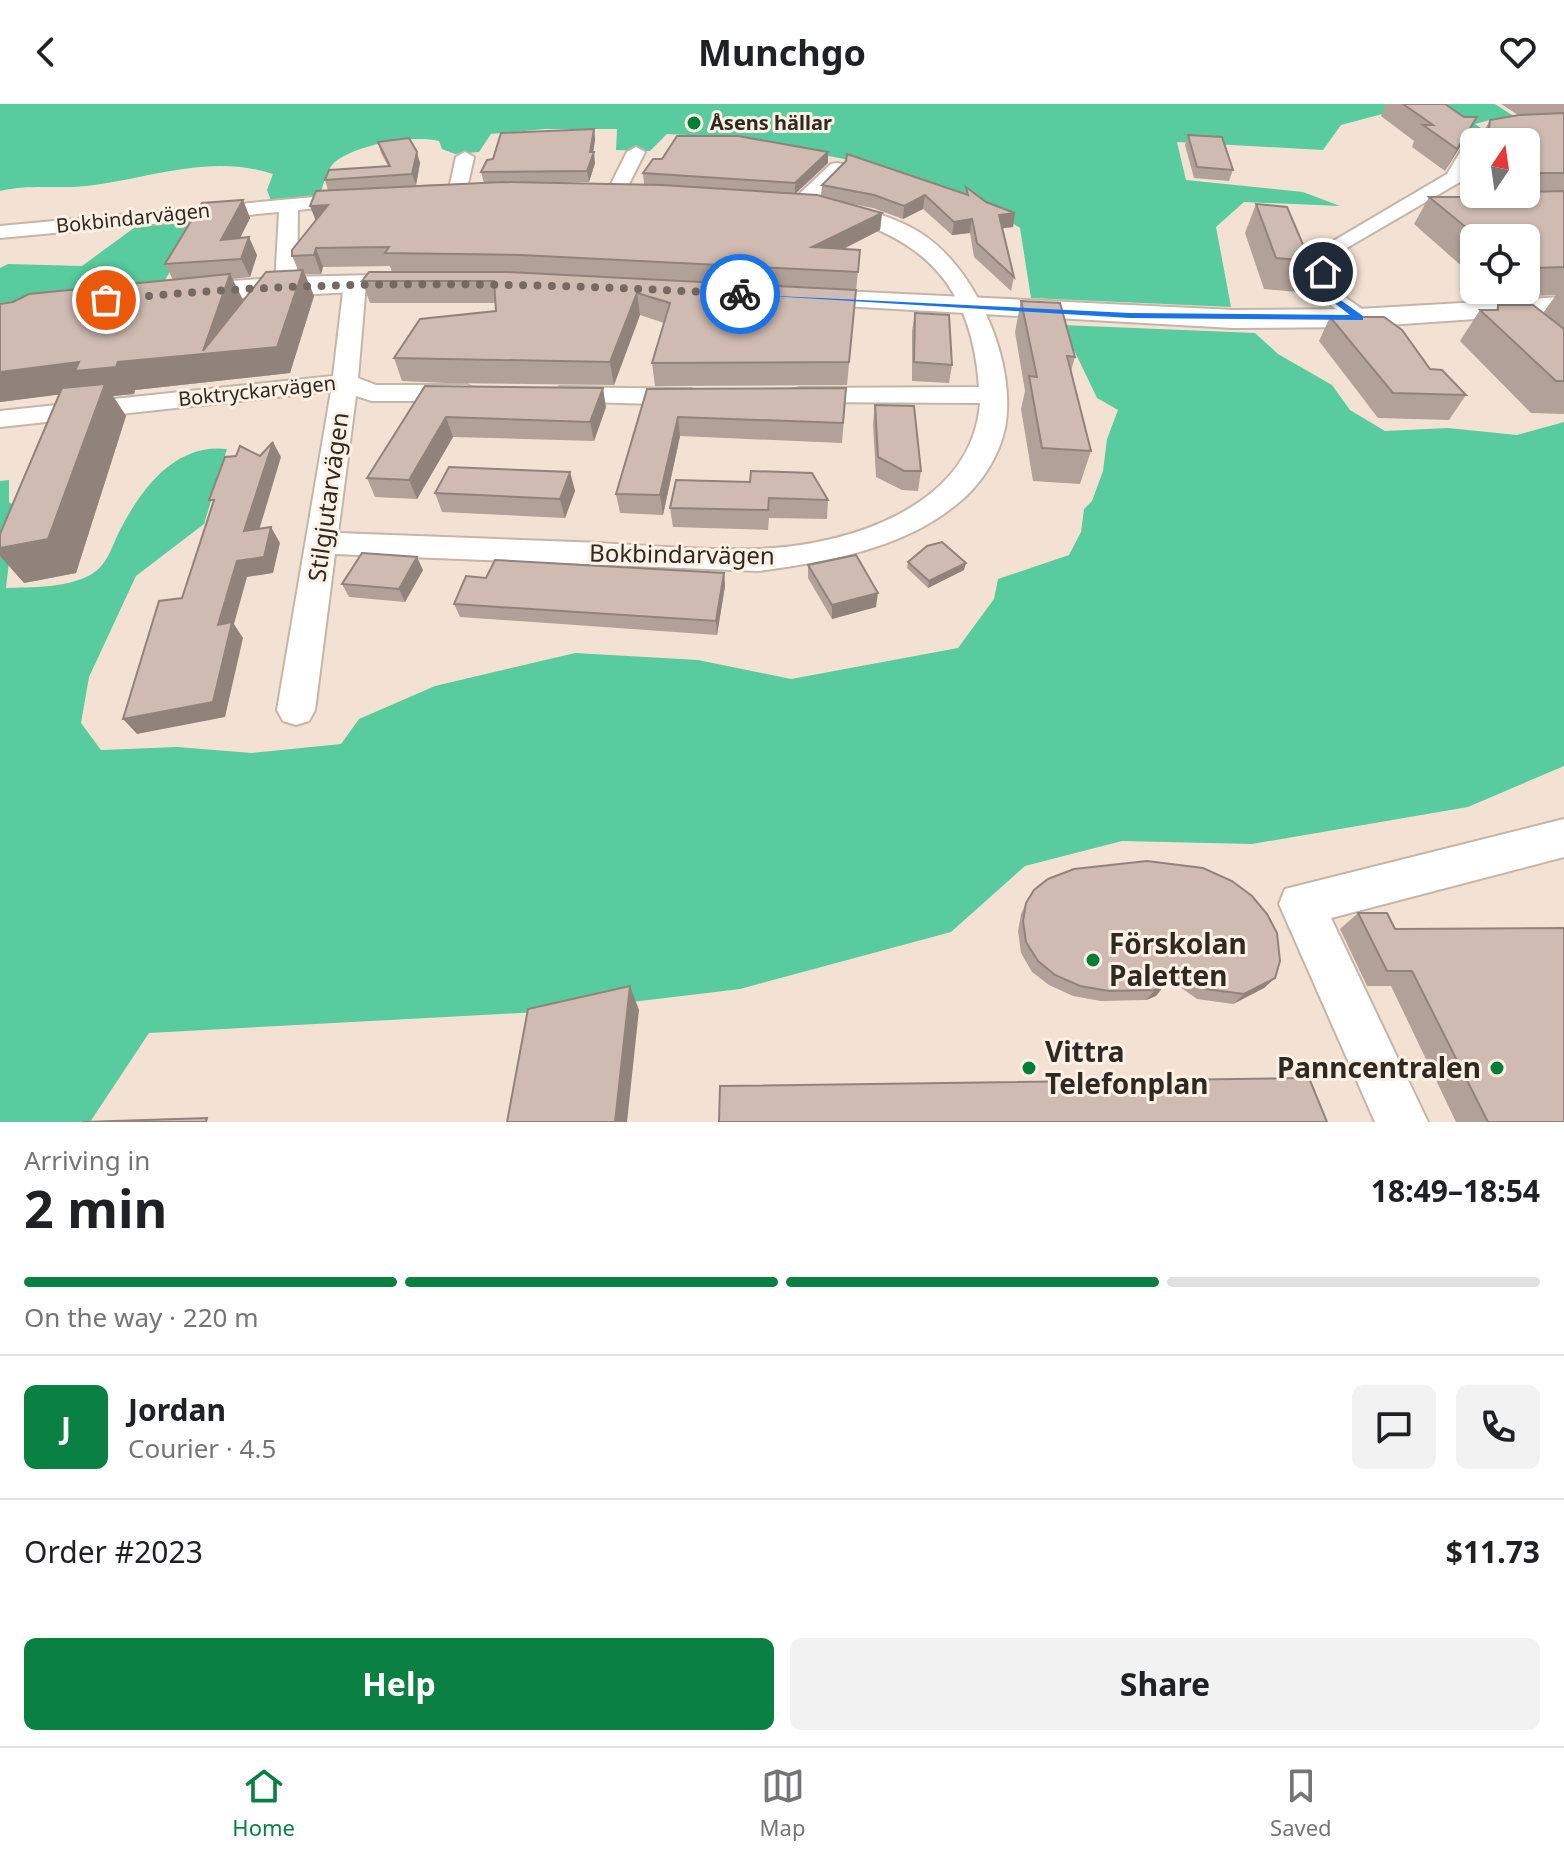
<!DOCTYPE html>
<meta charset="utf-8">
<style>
:root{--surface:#fff;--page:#f2f2f2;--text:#202124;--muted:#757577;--line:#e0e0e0;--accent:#0b8043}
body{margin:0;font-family:"Noto Sans",sans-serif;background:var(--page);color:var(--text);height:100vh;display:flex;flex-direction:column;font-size:30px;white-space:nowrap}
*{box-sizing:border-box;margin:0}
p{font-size:26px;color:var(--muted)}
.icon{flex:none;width:44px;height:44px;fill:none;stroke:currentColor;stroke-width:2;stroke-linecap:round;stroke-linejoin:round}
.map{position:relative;height:1018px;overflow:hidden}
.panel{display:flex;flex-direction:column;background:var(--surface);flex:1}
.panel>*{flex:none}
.needle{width:52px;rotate:13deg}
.controls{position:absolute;left:1460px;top:24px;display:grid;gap:16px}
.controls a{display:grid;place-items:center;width:80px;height:80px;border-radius:12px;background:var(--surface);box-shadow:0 2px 6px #0004;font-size:40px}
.pin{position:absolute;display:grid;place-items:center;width:68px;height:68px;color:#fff;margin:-34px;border:4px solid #fff;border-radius:50%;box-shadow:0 2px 8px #0007}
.courier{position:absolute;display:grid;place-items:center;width:80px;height:80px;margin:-40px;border:6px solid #1a73e8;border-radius:50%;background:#fff;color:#222;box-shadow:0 2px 10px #0007}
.summary em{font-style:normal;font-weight:700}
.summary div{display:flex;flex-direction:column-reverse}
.summary{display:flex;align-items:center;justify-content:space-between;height:136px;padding:0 24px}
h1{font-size:52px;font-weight:700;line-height:60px}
.bar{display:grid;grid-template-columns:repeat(4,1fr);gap:12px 8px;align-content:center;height:96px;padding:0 24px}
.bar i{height:10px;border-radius:6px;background:var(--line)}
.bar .active{background:var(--accent)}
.bar p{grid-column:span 4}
.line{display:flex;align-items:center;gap:20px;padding:0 24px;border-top:2px solid var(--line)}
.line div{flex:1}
.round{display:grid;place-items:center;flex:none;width:84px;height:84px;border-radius:12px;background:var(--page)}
.primary-button{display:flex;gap:16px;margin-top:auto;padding:16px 24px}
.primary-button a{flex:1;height:92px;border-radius:12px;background:var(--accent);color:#fff;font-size:32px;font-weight:700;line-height:92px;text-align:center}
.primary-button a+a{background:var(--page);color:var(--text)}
header{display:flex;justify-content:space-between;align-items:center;height:104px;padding:0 24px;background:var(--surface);font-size:36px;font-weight:700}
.dock{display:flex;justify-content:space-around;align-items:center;height:112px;border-top:2px solid var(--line);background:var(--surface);font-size:22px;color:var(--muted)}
.dock a{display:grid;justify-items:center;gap:4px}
.dock .active{color:var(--accent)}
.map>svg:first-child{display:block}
.forest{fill:#58cc9e}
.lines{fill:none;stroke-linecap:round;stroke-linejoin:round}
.minor-casing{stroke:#c5b5a7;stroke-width:4}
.tertiary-casing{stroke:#c5b5a7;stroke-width:4}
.minor{fill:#fff;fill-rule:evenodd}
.tertiary{fill:#fff;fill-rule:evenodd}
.wall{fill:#b2a198}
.shaded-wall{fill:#91837c}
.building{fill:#cfbbb1;stroke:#91837c;stroke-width:2}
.route{fill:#1a73e8}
.done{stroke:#746a61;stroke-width:8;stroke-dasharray:0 14.4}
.poi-dot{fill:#057e36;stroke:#fdf0e4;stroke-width:3}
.labels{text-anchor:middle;stroke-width:6;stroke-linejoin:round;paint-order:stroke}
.far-poi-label{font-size:20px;font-weight:bold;fill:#2f2923;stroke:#fdf0e4;text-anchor:start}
.far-street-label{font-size:20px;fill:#2f2923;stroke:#fdf0e4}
.street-label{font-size:24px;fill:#2f2923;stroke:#fdf0e4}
.near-poi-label{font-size:28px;font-weight:bold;fill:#2f2923;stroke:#fdf0e4;text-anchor:start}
</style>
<header><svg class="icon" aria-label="back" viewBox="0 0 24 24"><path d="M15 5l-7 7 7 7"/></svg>Munchgo<svg class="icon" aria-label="heart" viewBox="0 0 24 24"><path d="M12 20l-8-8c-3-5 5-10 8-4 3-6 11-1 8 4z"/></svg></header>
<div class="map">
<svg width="1564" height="1018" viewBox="0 0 1564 1018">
<rect width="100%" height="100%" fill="#f3e2d4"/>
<g class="forest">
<path d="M 0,0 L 1495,0 L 1526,20 L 1490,16 L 1475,20 L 1484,26 L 1462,35 L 1401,5 L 1341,21 L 1323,46 L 1177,38 L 1186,76 L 1303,88 L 1340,102 L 1244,98 L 1216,123 L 1231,203 L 1031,194 L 1020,124 L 969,92 L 855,57 L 727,33 L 667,30 L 650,47 L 616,46 L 617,25 L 545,25 L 491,30 L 479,48 L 455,50 L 442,45 L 439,37 C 411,31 363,40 339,55 C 327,62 323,80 320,94 L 271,97 L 267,86 L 273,70 C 209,49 149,75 86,82 C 58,85 27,80 0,87 Z"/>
<path d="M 202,113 L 162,181 L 0,199 L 0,164 L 8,160 L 82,162 L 142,118 Z"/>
<path d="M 1062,221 L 1255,229 L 1278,250 L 1332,281 L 1350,306 L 1385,327 L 1448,324 L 1517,331 L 1564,318 L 1564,662 L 1468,703 L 1252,740 L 1122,737 L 1025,762 L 951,828 L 740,885 L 557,907 L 149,929 L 90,1018 L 0,1018 L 0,377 L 9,376 L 9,398 L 32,415 L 10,449 L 6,484 C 32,483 62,484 86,473 C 105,465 110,448 118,430 C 140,386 174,339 227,345 L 204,420 L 136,472 L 89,573 L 81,619 L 101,646 L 177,643 L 252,649 L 341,640 L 359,615 L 435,582 L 575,549 L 698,556 L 791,575 L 958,544 L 994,495 L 998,475 L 1069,451 L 1081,428 L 1084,405 L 1092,397 L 1103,367 L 1107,335 L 1118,306 L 1097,294 Z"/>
</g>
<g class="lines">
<defs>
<g id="minor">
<path d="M 1474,34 L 1482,38 L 1474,38 L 1474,54 L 1460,78 L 1338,149 L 1334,168 L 1338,188 L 1398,231 L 1386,238 L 1378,236 L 1317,191 L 1312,168 L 1318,146 L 1447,70 L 1468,35 Z"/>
<path d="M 636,43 L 645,48 L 626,86 L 617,92 L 610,90 L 608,86 L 627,48 Z"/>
<path d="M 465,48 L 474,53 L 466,89 L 457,95 L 448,89 L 456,53 Z"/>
<path d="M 837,59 L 843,60 L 843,68 L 808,103 L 794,103 L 794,95 L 831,60 Z"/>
<path d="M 358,89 L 367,95 L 365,99 L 298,106 L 297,181 L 286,188 L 275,181 L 279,108 L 0,134 L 0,122 Z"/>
<path d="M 838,100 C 869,106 902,115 928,134 C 979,172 1017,261 1005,324 C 999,353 980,382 957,400 C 903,445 826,458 758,467 L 335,450 L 315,606 L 309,617 L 296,621 L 283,617 L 277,606 L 331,287 L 0,323 L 0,307 L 333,272 L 344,179 L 355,172 L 366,179 L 358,274 L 376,281 L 467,281 L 480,289 L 467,297 L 372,297 L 356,292 L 338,429 C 417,432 496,435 575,438 C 635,440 697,447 757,445 C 848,442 972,403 980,299 L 791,298 L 787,292 L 791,286 L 800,284 L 979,283 C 972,183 926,134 831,110 L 828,106 Z"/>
<path d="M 560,283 L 691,285 L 704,293 L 691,301 L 551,297 L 547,291 Z"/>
<path d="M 1564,715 L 1564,753 L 1331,814 L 1428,1018 L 1375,1018 L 1279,800 L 1285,785 Z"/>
</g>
<g id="tertiary">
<path d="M 421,170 L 431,172 L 434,178 L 431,184 L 180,197 L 170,195 L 166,189 L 170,183 L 180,181 L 286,173 Z"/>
<path d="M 799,185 L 1233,206 L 1359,205 L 1564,193 L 1564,209 L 1359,223 L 1233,224 L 789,199 L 785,193 L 789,187 Z"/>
</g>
</defs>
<use href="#minor" class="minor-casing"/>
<use href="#tertiary" class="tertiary-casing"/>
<use href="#minor" class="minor"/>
<use href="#tertiary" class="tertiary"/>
</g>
<g class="wall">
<path d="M 1386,0 L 1445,0 L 1464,13 L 1477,13 L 1445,67 L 1412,43 L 1414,37 L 1381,12 Z"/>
<path d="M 1501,0 L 1564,0 L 1564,310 L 1531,309 L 1460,237 L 1480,206 L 1496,206 L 1498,201 L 1543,209 L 1556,191 L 1516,193 L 1507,186 L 1526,186 L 1526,134 L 1474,134 L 1474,173 L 1414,120 L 1429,93 L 1480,93 L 1476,90 L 1526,90 L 1526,38 L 1478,38 L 1490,16 L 1518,11 Z"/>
<path d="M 594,25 L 595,36 L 593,48 L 595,59 L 589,78 L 519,79 L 644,80 L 643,69 L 662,55 L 828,48 L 828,59 L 795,90 L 821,92 L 822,81 L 965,90 L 966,83 L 986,98 L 1015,109 L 1013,123 L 1002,124 L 1014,173 L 1011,187 L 974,153 L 970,129 L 952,131 L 923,105 L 903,115 L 873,104 L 847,99 L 882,109 L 880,126 L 844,145 L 860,146 L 847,281 L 655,282 L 652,259 L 664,219 L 640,211 L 614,281 L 445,279 L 402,277 L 394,254 L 496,207 L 495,199 L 370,199 L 362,177 L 392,168 L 390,162 L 323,163 L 321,170 L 305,170 L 314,192 L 290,269 L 135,286 L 134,290 L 113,292 L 126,312 L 76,469 L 24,479 L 59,290 L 0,298 L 0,200 L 173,176 L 165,160 L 243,96 L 250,114 L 240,134 L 257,151 L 250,173 L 232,175 L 243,196 L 242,198 L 298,166 L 292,152 L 316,117 L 328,86 L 325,76 L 388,62 L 381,49 L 378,38 L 420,59 L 416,81 L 484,79 L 481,68 L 493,55 Z"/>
<path d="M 1188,31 L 1233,66 L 1229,77 L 1194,74 L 1185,41 Z"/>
<path d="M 1474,57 L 1474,89 L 1462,79 Z"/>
<path d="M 1256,100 L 1310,157 L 1296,188 L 1264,185 L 1245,129 Z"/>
<path d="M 1021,197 L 1075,253 L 1071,267 L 1091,347 L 1080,380 L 1033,377 L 1021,305 L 1025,287 L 1015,228 Z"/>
<path d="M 915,209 L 952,261 L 949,279 L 912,277 L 912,227 Z"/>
<path d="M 1330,213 L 1430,265 L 1466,291 L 1449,316 L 1378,314 L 1319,237 Z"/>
<path d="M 425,282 L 606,303 L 594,337 L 453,333 L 417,395 L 375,393 L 367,374 Z"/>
<path d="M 647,285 L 845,303 L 842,339 L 680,332 L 663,411 L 620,409 L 616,390 Z"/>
<path d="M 875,301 L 921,367 L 918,387 L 902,386 L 876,373 L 873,320 Z"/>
<path d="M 570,368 L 575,387 L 565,414 L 442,408 L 435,389 Z"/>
<path d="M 676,376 L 828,396 L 827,415 L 769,414 L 768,426 L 673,423 L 670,404 Z"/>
<path d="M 908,458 L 964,466 L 928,484 L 907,464 Z"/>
<path d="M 808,461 L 876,503 L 832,515 L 808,474 Z"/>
<path d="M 423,466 L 405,498 L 349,493 L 342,480 Z"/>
<path d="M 724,469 L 725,482 L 717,531 L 460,513 L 454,500 L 486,474 Z"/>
<path d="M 1026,799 L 1275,874 L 1264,884 L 1233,900 L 1197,895 L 1169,875 L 1156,892 L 1146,896 L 1101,897 L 1073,892 L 1049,881 L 1032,868 L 1021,849 L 1018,827 L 1021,810 Z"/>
<path d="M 1358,809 L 1395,825 L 1564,1018 L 1456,1018 L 1391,882 L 1367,882 L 1340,825 Z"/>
</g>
<g class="shaded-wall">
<path d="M 1477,13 L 1465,35 L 1445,67 L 1457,45 Z"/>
<path d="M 594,25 L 595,36 L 593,50 L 594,48 L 595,59 L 589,78 L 587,67 Z"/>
<path d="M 417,48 L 420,59 L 416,81 L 412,70 Z"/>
<path d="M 828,48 L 828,59 L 795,90 L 795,79 Z"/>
<path d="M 925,91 L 923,105 L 903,115 L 904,102 Z"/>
<path d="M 243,96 L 250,114 L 230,154 L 221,136 Z"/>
<path d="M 328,101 L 317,120 L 310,102 Z"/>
<path d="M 882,109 L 880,126 L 811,161 L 812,143 Z"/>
<path d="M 1015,109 L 1013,123 L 997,125 L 999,111 Z"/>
<path d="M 972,115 L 970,129 L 952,131 L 954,118 Z"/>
<path d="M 249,133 L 257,151 L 250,173 L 241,155 Z"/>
<path d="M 316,144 L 323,163 L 321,170 L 314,151 Z"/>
<path d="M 303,166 L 314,192 L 290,269 L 135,286 L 134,290 L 113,292 L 126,312 L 76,469 L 24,479 L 0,452 L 0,444 L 88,287 L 0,298 L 0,268 L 79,258 L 118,258 L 203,247 L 230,170 L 243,196 L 226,248 Z"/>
<path d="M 637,189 L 640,211 L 614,281 L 610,258 Z"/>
<path d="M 603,284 L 606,303 L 594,337 L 590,318 Z"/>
<path d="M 446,313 L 453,333 L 417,395 L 409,376 Z"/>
<path d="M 678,313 L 680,332 L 663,411 L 660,391 Z"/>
<path d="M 273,338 L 281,353 L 254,443 L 244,427 Z"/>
<path d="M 570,368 L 575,387 L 565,414 L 560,395 Z"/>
<path d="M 271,423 L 280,439 L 273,469 L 247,473 L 234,520 L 243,534 L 225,613 L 137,630 L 123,615 L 218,521 L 237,457 Z"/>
<path d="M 417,453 L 423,466 L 405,498 L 399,485 Z"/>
<path d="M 966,459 L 964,466 L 928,484 L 929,477 Z"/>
<path d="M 724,469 L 725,482 L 717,531 L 716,517 Z"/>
<path d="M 878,489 L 876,503 L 832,515 L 832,501 Z"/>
<path d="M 1275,874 L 1264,884 L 1233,900 L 1244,890 Z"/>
<path d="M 630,882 L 639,906 L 627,1018 L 615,1018 Z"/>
<path d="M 1164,882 L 1156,892 L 1146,896 L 1155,886 Z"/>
</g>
<g class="building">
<path d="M 1403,0 L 1445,0 L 1464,13 L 1477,13 L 1457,45 L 1423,21 L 1433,21 Z"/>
<path d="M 1564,9 L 1564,69 L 1526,69 L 1526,38 L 1485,38 L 1488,33 L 1490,16 L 1519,11 Z"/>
<path d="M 594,25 L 590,48 L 594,48 L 587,67 L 481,68 L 487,56 L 493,55 L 501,29 Z"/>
<path d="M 1188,31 L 1222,33 L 1233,66 L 1197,63 Z"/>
<path d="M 677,32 L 738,32 L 828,48 L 795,79 L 643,69 L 653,55 L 662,55 Z"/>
<path d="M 409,34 L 417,48 L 412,70 L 325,76 L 329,66 L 390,62 L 378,38 Z"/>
<path d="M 847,50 L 968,91 L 966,83 L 986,98 L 1015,109 L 999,111 L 1014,173 L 977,139 L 972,115 L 954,118 L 925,91 L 904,102 L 874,91 L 822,81 L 846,57 Z"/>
<path d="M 503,78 L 662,81 L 817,91 L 882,109 L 812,143 L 860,146 L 858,168 L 521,151 L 385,149 L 389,143 L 316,144 L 314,151 L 292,152 L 292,146 L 328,101 L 310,102 L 316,87 Z"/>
<path d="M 1564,87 L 1564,163 L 1535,164 L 1526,157 L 1526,134 L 1479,134 L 1429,93 L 1514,93 L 1509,90 L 1526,90 L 1526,88 Z"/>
<path d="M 243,96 L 221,136 L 249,133 L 241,155 L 165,160 L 202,99 Z"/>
<path d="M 1256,100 L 1287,103 L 1310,157 L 1276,154 Z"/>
<path d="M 303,166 L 277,243 L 118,258 L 116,263 L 75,267 L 79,258 L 0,268 L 0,200 L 13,198 L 29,190 L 230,170 L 203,247 L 266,168 Z"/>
<path d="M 369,168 L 507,168 L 856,186 L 849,258 L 652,259 L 670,199 L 637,189 L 610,258 L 394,254 L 420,215 L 496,207 L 494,177 L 362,177 Z"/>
<path d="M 1021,197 L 1060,199 L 1075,253 L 1067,252 L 1091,347 L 1042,344 L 1029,272 L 1037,273 Z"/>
<path d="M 1498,201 L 1533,201 L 1564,225 L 1564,277 L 1556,277 L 1480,206 L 1498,206 Z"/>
<path d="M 915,209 L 949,211 L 952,261 L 914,258 Z"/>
<path d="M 1330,213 L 1384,213 L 1402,226 L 1430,265 L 1442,266 L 1466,291 L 1393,289 Z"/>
<path d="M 105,280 L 48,435 L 0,444 L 0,430 L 62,284 Z"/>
<path d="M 425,282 L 603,284 L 590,318 L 446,313 L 409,376 L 367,374 Z"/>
<path d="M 846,284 L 843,319 L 678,313 L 660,391 L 616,390 L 647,285 Z"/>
<path d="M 875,301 L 914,302 L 921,367 L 904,367 L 878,353 Z"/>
<path d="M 273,338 L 244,427 L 271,423 L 264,453 L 237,457 L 218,521 L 232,518 L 213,598 L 123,615 L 159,497 L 182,494 L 214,396 L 209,396 L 225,353 L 236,352 L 240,342 L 260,352 Z"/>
<path d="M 449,363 L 570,368 L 560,395 L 435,389 Z"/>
<path d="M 751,367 L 812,369 L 828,396 L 769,394 L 768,406 L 670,404 L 676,376 L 750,378 Z"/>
<path d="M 942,438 L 966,459 L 929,477 L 908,458 L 927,442 Z"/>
<path d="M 362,449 L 417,453 L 399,485 L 342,480 Z"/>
<path d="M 856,451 L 878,489 L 832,501 L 808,461 Z"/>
<path d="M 495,456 L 724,469 L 716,517 L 454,500 L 466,472 L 486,474 Z"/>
<path d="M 1147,757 L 1203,764 L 1232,777 L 1252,792 L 1267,810 L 1277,829 L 1280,857 L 1275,874 L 1244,890 L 1206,885 L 1177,864 L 1164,882 L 1155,886 L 1109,887 L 1080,882 L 1055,871 L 1038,857 L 1026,838 L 1023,817 L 1026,799 L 1034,786 L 1048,775 L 1074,765 Z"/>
<path d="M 1358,809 L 1387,809 L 1395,825 L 1564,824 L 1564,1018 L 1488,1018 L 1412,867 L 1387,867 Z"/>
<path d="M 630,882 L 615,1018 L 507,1018 L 528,905 Z"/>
<path d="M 1309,974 L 1327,1018 L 719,1018 L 720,982 Z"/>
<path d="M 207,1014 L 206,1018 L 82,1018 Z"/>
</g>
<path class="route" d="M 1320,166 L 1327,168 L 1332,190 L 1363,212 L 1363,216 L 1130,214 L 736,190 L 1130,209 L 1350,211 L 1324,191 Z"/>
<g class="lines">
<path class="done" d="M 106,196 C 318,174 528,178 740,190"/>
</g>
<g class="poi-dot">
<circle cx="694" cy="19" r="8"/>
<circle cx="1093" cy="856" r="8"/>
<circle cx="1029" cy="964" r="8"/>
<circle cx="1497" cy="964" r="8"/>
</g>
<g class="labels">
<g class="far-poi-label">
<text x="710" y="26">Åsens hällar</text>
</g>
<g class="far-street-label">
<text transform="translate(133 114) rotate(-6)" y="7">Bokbindarvägen</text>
<text transform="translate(257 287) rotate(-6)" y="7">Boktryckarvägen</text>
</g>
<g class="street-label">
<text transform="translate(329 393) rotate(-82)" y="8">Stilgjutarvägen</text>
<text transform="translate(682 451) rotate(1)" y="8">Bokbindarvägen</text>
</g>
<g class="near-poi-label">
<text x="1109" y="850">Förskolan<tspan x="1109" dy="32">Paletten</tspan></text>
<text x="1045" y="958">Vittra<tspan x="1045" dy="32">Telefonplan</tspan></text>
<text x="1481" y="974" text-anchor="end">Panncentralen</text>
</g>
</g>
</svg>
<div class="controls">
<a><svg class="needle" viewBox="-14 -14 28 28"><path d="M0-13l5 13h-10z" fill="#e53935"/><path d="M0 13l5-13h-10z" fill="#757577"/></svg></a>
<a><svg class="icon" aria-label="locate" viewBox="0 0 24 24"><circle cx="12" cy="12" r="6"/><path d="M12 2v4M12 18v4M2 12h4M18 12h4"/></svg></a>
</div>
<div class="pin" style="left:106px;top:196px;background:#ea580c"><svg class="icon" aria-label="bag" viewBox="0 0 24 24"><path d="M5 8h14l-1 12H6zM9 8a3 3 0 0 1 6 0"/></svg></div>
<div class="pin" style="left:1323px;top:168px;background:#1f2937"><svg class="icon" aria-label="home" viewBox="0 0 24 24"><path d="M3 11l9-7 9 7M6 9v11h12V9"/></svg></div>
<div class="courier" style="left:740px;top:190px"><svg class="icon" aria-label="bike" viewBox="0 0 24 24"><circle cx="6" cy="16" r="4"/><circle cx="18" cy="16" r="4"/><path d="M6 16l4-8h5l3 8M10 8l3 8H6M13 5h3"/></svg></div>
</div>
<section class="panel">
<div class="summary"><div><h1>2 min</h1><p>Arriving in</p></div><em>18:49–18:54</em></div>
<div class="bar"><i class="active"></i><i class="active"></i><i class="active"></i><i></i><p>On the way · 220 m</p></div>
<div class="line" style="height:144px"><b class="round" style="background:var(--accent);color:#fff">J</b><div><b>Jordan</b><p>Courier · 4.5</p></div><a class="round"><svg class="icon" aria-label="chat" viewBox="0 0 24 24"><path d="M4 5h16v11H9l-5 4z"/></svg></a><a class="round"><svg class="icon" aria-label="phone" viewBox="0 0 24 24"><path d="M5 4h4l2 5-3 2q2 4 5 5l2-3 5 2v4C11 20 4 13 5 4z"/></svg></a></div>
<div class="line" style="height:104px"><div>Order #2023</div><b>$11.73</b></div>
<div class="primary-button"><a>Help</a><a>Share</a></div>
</section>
<nav class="dock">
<a class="active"><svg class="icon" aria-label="home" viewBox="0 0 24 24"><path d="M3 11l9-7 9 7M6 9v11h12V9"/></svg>Home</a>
<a><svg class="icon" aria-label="map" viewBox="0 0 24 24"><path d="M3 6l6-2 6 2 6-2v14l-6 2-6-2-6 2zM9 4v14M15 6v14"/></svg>Map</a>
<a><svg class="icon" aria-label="saved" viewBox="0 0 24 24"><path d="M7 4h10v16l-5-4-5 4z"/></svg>Saved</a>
</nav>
